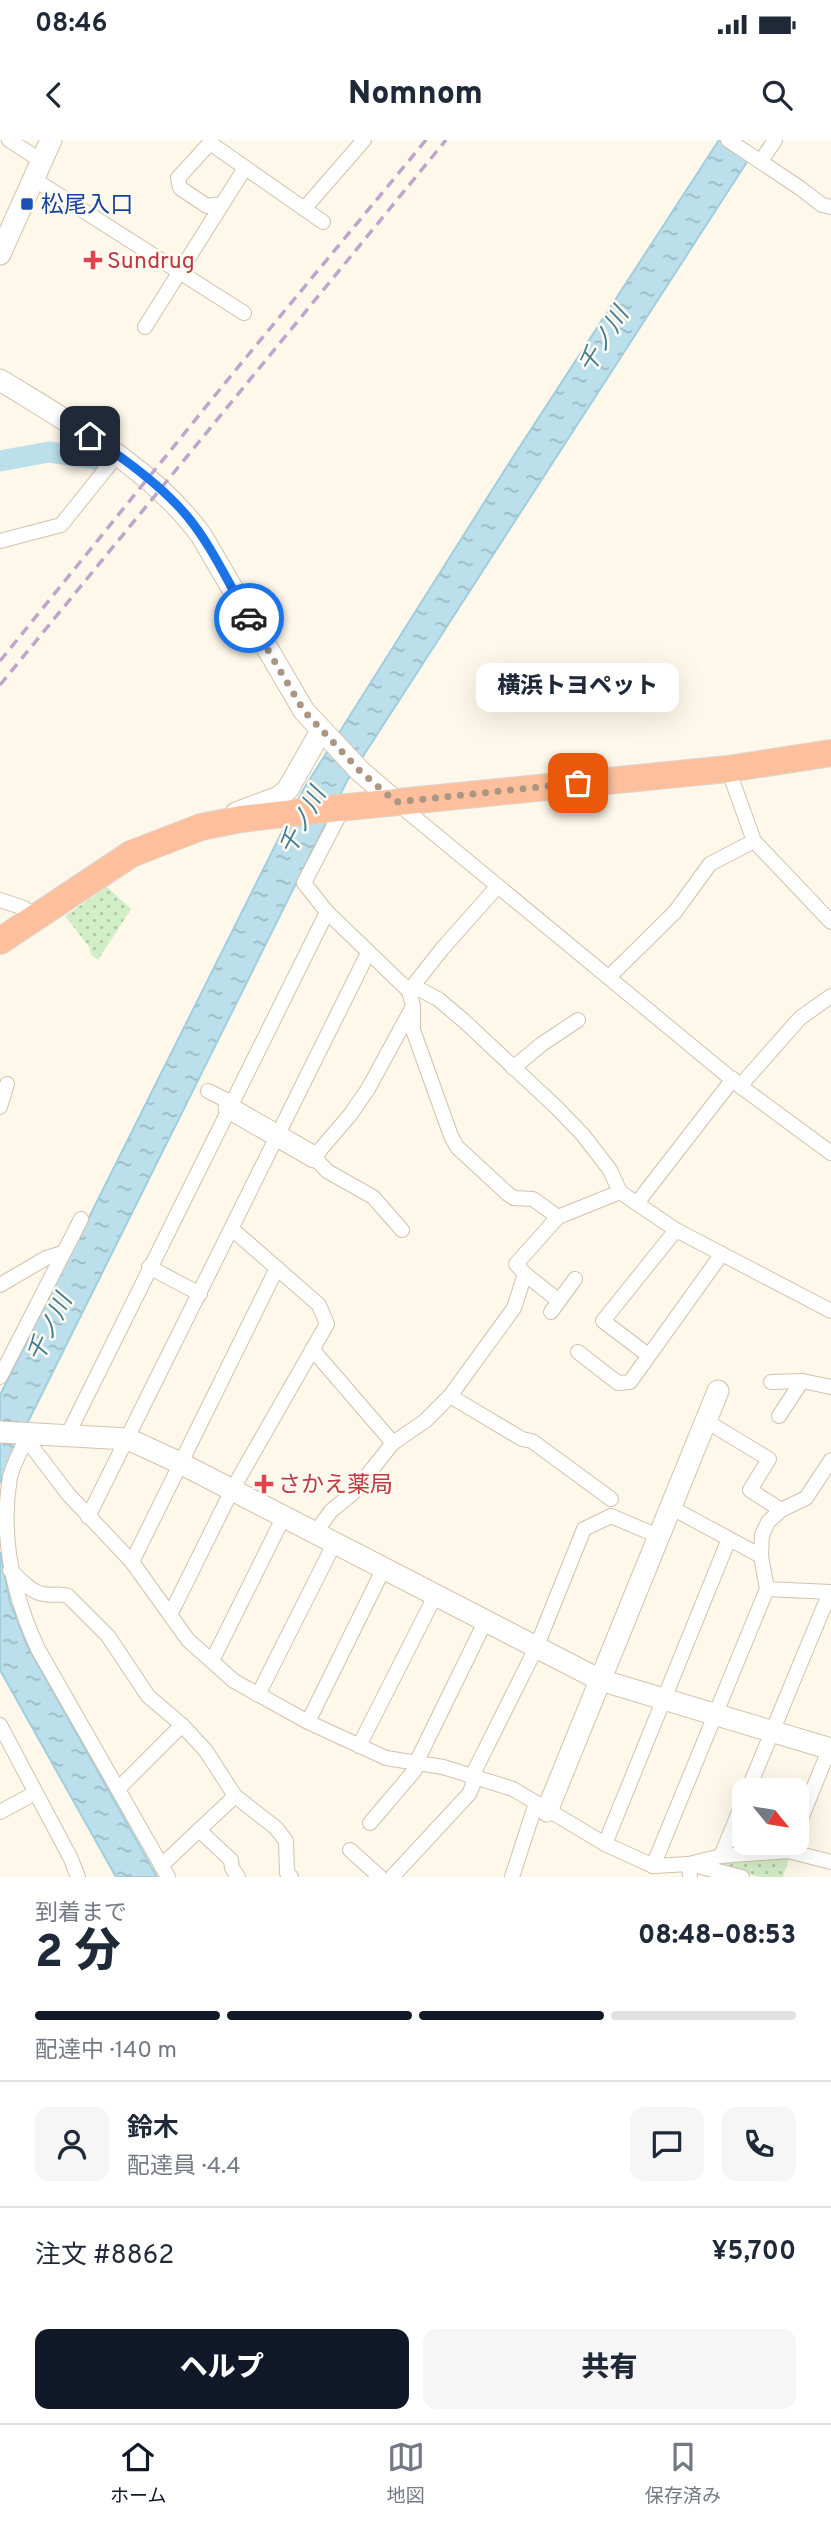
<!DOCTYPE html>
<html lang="ja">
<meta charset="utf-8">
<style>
:root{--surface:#fff;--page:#f6f6f7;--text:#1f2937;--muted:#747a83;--line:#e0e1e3;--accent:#111827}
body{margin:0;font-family:Overpass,"Noto Sans JP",sans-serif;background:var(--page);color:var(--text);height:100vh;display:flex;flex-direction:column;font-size:26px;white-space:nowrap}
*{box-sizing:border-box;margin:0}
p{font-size:23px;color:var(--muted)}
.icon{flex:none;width:38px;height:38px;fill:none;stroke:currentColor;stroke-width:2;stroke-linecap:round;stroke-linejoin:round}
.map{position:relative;height:1737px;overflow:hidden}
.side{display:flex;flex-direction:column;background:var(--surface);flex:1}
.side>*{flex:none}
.needle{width:46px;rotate:120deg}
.controls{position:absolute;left:732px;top:1638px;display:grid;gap:14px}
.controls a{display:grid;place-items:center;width:77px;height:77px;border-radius:14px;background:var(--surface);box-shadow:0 7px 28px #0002;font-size:35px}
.pin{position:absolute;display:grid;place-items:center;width:60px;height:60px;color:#fff;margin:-30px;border-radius:14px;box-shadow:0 4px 10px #0006}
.courier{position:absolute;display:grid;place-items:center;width:70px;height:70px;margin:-35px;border:5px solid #1a73e8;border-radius:50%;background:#fff;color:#222;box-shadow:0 2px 9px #0007}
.bubble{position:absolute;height:49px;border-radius:14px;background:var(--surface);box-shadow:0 7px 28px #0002;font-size:23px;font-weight:800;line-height:49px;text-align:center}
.headline em{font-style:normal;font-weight:800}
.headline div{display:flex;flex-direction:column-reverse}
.headline{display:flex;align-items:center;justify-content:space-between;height:119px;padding:0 35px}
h1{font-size:46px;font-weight:800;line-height:52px}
.bar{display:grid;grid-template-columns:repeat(4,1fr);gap:10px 7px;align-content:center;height:84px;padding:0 35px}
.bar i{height:9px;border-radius:5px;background:var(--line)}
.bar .active{background:var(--accent)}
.bar p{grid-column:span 4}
.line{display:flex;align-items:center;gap:18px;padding:0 35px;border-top:2px solid var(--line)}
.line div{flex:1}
.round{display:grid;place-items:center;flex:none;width:74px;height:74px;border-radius:14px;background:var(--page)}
.button{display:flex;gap:14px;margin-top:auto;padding:14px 35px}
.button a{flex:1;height:80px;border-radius:14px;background:var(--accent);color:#fff;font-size:28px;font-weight:800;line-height:80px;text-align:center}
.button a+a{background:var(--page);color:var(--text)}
.status{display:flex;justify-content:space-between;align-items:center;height:49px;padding:0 35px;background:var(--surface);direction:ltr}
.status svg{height:19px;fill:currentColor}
header{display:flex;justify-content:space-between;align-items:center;height:91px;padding:0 35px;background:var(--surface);font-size:32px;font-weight:800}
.menu{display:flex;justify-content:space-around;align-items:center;height:98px;border-top:2px solid var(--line);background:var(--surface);font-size:19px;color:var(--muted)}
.menu a{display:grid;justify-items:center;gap:4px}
.menu .active{color:var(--accent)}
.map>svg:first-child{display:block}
.park{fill:url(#park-dots)}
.water{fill:url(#water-ripples);stroke:#a1cede;stroke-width:2}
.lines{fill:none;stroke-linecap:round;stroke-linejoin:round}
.river{stroke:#bbdfeb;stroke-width:21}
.street-casing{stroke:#d3c1ad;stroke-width:16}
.secondary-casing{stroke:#d6c2ab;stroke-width:23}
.highway-casing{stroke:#ddd6d0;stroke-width:28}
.street{stroke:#fff;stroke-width:14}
.secondary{stroke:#fff;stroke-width:21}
.highway{stroke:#fdbf9c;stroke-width:26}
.rail{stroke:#bda5cb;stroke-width:3.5;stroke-dasharray:10 7;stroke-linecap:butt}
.done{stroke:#aa9681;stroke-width:7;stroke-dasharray:0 12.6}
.route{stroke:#1a73e8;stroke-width:9}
.transit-dot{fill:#1a4fb4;stroke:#fffbf2;stroke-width:2.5}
.health-dot{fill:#e0444e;stroke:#fffbf2;stroke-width:2.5}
.labels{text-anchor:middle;stroke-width:5;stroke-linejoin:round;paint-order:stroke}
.transit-label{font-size:23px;fill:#164399;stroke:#fffbf2;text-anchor:start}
.health-label{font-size:23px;fill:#be3a42;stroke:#fffbf2;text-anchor:start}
.water-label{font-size:24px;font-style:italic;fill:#417c91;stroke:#fffbf2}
</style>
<div class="status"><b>08:46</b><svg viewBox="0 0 49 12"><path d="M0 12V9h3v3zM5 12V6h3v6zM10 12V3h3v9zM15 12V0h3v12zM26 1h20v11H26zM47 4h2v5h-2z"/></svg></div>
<header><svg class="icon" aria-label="back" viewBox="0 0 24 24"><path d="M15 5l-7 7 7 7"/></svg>Nomnom<svg class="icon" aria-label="search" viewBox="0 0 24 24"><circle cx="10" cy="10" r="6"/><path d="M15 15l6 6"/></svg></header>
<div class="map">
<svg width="831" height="1737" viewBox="0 0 831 1737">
<defs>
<pattern id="park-dots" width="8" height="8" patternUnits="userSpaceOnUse" patternTransform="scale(1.75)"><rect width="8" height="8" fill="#d2eec6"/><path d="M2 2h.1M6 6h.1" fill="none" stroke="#b0c4a3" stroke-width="1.8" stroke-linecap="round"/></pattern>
<pattern id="water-ripples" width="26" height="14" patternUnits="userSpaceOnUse" patternTransform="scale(1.75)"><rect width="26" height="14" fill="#bbdfeb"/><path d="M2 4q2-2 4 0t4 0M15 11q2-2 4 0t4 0" fill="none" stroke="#9db8c0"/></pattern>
</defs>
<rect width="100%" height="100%" fill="#fef8ea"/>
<g class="park">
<path d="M 107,747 L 131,769 L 98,820 L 91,815 L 90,808 L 65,776 Z"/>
<path d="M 789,1718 L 783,1737 L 760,1737 L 711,1723 Z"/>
</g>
<g class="water">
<path d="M 719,0 L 741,0 L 754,11 L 347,641 L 14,1310 L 0,1343 L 0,1255 L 303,650 L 506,328 Z"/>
<path d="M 0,1412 L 10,1462 L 27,1505 L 157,1737 L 116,1737 L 0,1530 Z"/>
</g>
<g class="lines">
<path class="river" d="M 0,321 L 49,312 L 98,319 L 104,324"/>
<defs>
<g id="street">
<path d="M 9,0 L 40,20"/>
<path d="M 728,0 L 800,48 L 822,65 L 831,67"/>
<path d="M 761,21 L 775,0"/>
<path d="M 32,38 L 244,173"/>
<path d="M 222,64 L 207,66 L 180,48 L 178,38 L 210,3 L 323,82"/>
<path d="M 304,69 L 364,0"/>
<path d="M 145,187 L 245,28"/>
<path d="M 0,401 L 61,385 L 110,324 L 110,320 L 100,310"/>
<path d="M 728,629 L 754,701 L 831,782"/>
<path d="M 396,662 L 740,946 L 831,1013"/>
<path d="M 343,668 L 304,743 L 327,772 L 409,851 L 413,866 L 413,890 L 451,996 L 457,1007 L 508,1054 L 514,1058 L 533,1059 L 558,1077"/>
<path d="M 0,760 L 24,768 L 35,777"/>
<path d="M 609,837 L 675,772 L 710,724 L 754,701"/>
<path d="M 413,846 L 438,859 L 463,880 L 556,967 L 583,995 L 610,1030 L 620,1052 L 676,1090 L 831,1171"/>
<path d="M 409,851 L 442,809 L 497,747"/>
<path d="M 513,928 L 542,904 L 578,880"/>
<path d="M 740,946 L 800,878 L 831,856"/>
<path d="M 208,951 L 232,963"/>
<path d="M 0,967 L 7,944"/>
<path d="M 637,1063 L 733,939"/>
<path d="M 402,1090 L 373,1057 L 327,1031 L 314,1017 L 350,975 L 368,949 L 411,870"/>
<path d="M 149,1127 L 200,1154"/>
<path d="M 525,1134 L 559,1161"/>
<path d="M 0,1145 L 46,1118 L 63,1113"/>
<path d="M 551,1172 L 575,1139"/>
<path d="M 312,1209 L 393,1303 L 353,1353 L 331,1371 L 315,1393"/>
<path d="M 578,1212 L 618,1243 L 630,1242 L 721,1115"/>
<path d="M 648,1215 L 603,1181 L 676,1090"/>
<path d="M 0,1237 L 81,1079"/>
<path d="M 771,1242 L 802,1241 L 831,1247"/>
<path d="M 450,1256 L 522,1299 L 532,1301 L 611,1359"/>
<path d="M 779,1276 L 802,1241"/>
<path d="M 706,1281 L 769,1319 L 750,1350 L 781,1370"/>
<path d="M 29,1292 L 33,1308 L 68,1354 L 132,1422 L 188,1500 L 234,1541 L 308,1582 L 386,1618 L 443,1627 L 513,1649 L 605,1704 L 647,1723 L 653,1726 L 689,1724 L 742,1737"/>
<path d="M 29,1292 C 23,1307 14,1322 10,1337 C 0,1396 13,1455 38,1509 L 168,1737"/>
<path d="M 68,1294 L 327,772"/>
<path d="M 393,1303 L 425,1281 L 450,1256 L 514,1168 L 525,1134 L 516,1124 L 558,1077 L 620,1052"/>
<path d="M 670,1367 L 761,1416 L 767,1449 L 831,1452"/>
<path d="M 88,1377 L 368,813"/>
<path d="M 761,1416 L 762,1395 L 768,1382 L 781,1370 L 806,1358 L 831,1320"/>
<path d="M 132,1422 L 277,1128"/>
<path d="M 10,1430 C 19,1438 31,1453 44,1454 C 52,1456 59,1453 68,1456 L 108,1496 L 148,1556 L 182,1585 L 206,1611 L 235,1656 L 276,1688 L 286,1701 L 287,1733 L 291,1737"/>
<path d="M 171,1473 L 232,1350 L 327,1184 L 319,1165 L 232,1089"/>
<path d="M 212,1521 L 283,1378"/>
<path d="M 258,1555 L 334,1404"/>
<path d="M 308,1582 L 383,1430"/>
<path d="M 0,1585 L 71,1719 L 78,1737"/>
<path d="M 359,1606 L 435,1456"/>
<path d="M 118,1649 L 182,1585"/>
<path d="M 748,1650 L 830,1452"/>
<path d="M 0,1672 L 35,1653"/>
<path d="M 370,1683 L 415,1630 L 416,1623 L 485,1482"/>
<path d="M 199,1690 L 231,1720 L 232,1728 L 238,1737"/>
<path d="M 796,1691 L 831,1605"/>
<path d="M 605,1704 L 729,1399"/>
<path d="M 350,1710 L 380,1737"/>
<path d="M 721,1716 L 744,1660"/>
<path d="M 161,1726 L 235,1656"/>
<path d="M 653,1726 L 767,1449"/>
<path d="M 392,1737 L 469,1654 L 473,1645 L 472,1636 L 536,1508 L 584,1389 L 611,1376 L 658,1396"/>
<path d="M 512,1737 L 536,1663"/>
<path d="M 690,1737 L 689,1724 L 721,1716 L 788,1711 L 831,1722"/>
</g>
<g id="secondary">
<path d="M 0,114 L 51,0"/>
<path d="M 0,240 C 71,284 151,327 201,395 L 304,571 L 360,631 L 396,662"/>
<path d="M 236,673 L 279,657 L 288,649 L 321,591"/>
<path d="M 229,968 L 314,1017"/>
<path d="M 0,1292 L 128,1299 L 180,1323 L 600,1540 L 831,1609"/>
<path d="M 547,1671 L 718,1251"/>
</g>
<path id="highway" d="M 0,801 L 131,714 L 201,687 L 241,679 L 338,668 L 728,629 L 831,613"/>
</defs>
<use href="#street" class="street-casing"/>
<use href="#secondary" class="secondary-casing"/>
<use href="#highway" class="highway-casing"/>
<use href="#street" class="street"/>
<use href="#secondary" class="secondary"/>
<use href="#highway" class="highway"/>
<g class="rail">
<path d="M 0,521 L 234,232 L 426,0"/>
<path d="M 0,545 L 446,0"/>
</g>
</g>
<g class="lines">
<path class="done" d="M 249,478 L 304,571 L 360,631 L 396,662 L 578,643"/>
<path class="route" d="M 90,296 C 122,317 162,346 187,376 C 212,406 229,445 249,478"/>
</g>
<rect class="transit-dot" x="20" y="57" width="14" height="14" rx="3.5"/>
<g class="health-dot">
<path d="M89.5 109.5h7v7h7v7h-7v7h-7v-7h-7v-7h7z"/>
<path d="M260.5 1333.5h7v7h7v7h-7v7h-7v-7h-7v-7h7z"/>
</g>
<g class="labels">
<g class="transit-label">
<text x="41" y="72">松尾入口</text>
</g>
<g class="health-label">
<text x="107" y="128">Sundrug</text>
<text x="278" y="1352">さかえ薬局</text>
</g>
<g class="water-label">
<text transform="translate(603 200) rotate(-58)" y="8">千ノ川</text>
<text transform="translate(302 681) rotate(-62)" y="8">千ノ川</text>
<text transform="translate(49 1188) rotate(-64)" y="8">千ノ川</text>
</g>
</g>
</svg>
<div class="controls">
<a><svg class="needle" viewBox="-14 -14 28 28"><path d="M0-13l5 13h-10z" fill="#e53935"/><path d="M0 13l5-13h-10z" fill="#747a83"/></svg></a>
</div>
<div class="pin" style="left:578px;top:643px;background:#ea580c"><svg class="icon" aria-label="bag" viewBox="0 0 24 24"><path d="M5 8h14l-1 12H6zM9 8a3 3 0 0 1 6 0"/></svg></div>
<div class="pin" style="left:90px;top:296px;background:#1f2937"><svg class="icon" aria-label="home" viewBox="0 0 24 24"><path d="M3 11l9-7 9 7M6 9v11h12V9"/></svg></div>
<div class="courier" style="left:249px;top:478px"><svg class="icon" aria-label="car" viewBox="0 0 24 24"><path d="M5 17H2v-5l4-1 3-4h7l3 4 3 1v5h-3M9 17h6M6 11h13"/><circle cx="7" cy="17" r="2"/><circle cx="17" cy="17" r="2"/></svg></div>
<div class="bubble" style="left:476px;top:523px;width:203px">横浜トヨペット</div>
</div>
<section class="side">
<div class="headline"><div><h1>2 分</h1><p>到着まで</p></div><em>08:48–08:53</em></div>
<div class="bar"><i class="active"></i><i class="active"></i><i class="active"></i><i></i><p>配達中 · 140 m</p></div>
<div class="line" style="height:126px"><a class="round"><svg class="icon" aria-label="person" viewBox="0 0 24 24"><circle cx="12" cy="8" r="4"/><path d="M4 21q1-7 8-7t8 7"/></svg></a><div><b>鈴木</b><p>配達員 · 4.4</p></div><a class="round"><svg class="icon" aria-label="chat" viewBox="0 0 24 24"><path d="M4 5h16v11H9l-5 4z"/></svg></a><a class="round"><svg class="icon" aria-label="phone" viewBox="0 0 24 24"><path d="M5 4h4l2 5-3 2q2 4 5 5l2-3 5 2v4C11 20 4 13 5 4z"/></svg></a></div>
<div class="line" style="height:91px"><div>注文 #8862</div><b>¥5,700</b></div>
<div class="button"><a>ヘルプ</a><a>共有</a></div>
</section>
<nav class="menu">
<a class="active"><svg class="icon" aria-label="home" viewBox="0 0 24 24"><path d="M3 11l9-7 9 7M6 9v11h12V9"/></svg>ホーム</a>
<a><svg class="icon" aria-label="map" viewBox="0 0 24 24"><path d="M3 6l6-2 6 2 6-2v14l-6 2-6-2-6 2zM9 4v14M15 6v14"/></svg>地図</a>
<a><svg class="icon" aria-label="saved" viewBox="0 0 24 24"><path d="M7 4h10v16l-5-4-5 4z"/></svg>保存済み</a>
</nav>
